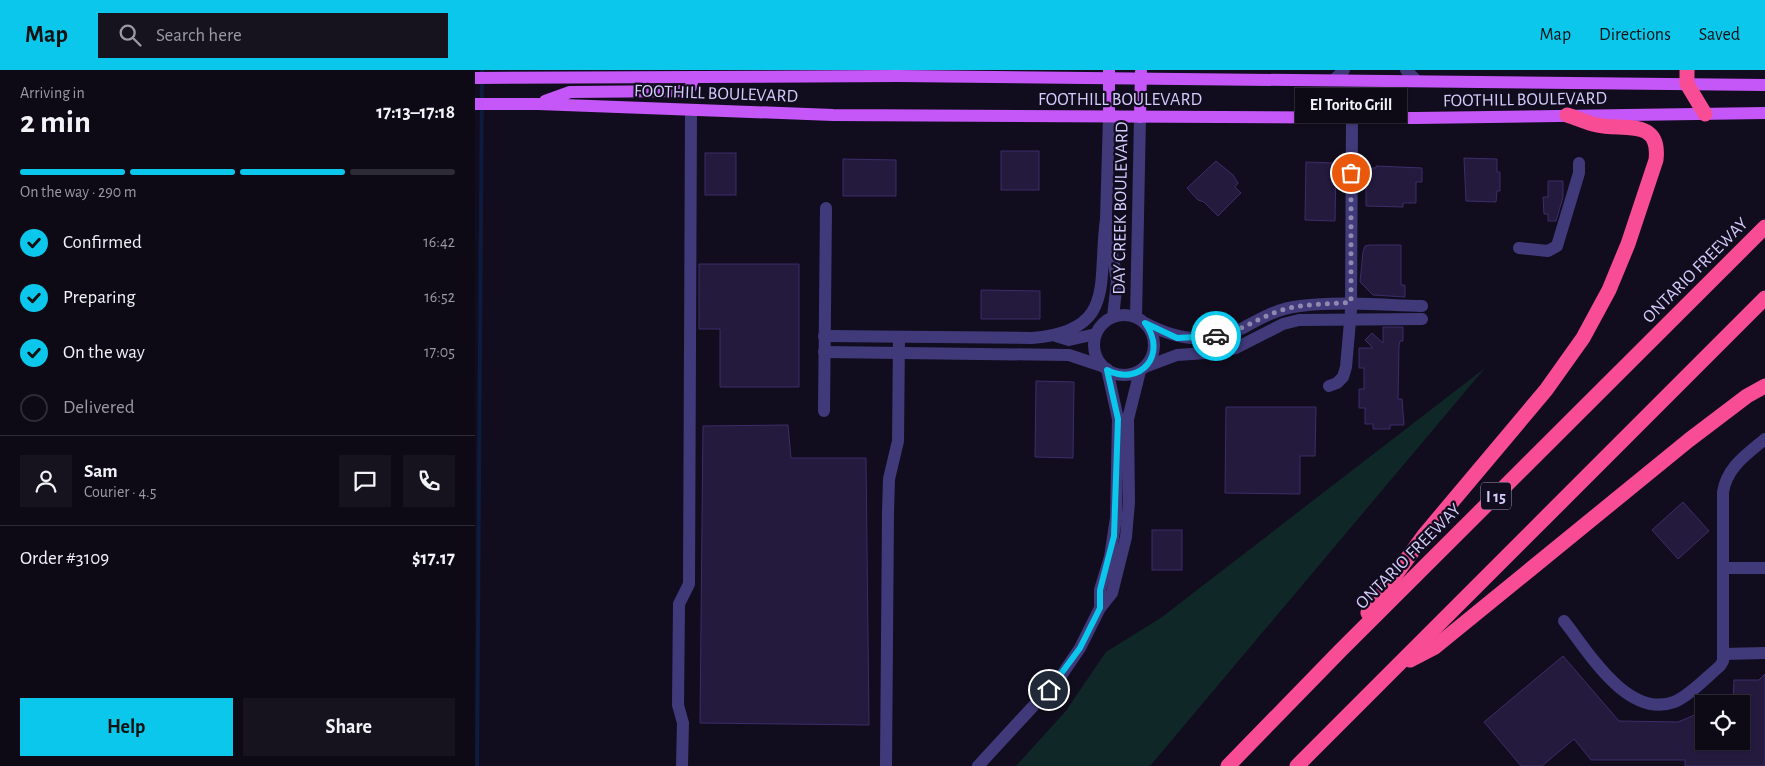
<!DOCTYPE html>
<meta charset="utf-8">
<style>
:root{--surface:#0d0a16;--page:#16131f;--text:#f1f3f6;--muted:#9a9aa1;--line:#2d2b35;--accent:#0ac7eb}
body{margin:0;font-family:"Alegreya Sans",sans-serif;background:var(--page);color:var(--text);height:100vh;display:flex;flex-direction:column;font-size:19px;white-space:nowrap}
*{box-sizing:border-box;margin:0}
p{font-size:16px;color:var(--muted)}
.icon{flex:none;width:28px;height:28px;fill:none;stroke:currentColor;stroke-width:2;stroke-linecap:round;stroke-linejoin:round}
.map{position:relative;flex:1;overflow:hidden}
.details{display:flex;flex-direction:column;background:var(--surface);width:475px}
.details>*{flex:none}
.tools{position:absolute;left:1220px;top:625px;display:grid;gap:10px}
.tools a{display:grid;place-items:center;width:55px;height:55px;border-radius:0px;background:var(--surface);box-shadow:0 1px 4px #0004,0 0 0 1px var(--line);font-size:25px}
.pin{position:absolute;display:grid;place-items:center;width:42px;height:42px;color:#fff;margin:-21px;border:2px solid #fff;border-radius:50%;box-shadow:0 1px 5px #0007}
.courier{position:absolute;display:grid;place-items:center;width:50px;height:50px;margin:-25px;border:4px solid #0ac7eb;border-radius:50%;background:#fff;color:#222;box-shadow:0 1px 6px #0007}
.bubble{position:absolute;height:35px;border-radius:0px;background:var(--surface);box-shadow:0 1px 4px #0004,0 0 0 1px var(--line);font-size:16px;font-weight:700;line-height:35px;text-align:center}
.overview em{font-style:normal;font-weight:700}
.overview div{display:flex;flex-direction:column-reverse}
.overview{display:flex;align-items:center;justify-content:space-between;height:85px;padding:0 20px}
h1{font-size:32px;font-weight:700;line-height:38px}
.bar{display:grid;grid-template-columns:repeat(4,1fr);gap:8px 5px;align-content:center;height:60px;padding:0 20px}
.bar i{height:6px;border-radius:4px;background:var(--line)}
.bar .selected{background:var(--accent)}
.bar p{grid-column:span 4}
.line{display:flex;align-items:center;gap:12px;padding:0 20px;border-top:1px solid var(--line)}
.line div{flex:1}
.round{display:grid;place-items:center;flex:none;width:52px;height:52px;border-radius:0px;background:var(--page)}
ol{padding:0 20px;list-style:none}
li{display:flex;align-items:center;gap:15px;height:55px}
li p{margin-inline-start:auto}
li .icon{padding:5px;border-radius:50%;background:var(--accent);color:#111;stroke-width:4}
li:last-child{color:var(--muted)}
li i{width:28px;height:28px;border:2px solid var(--line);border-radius:50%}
.primary-button{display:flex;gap:10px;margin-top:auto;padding:10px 20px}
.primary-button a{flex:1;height:58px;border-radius:0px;background:var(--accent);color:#111;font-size:20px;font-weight:700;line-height:58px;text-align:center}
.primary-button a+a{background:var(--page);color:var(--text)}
header{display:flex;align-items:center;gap:30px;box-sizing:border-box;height:70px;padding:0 25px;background:var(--accent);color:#111}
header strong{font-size:24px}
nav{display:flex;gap:28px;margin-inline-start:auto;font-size:18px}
.search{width:350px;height:45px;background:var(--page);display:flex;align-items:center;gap:12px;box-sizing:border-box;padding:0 18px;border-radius:0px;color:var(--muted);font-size:19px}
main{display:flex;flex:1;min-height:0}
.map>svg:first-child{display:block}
.green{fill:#102727}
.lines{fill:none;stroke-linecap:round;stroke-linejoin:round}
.stream{stroke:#0d1c3d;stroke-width:4}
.building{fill:#231a3e;stroke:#3c2d69}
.minor{stroke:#403a7b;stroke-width:12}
.major{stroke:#c557f8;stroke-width:12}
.highway{stroke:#f84c94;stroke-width:15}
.done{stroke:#9089af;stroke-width:5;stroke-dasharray:0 9}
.route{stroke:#0ac7eb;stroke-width:6}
.labels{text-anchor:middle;stroke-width:4.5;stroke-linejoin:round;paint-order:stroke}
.shield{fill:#110d1e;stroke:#9a93ba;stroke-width:1}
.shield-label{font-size:16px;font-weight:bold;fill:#d4ccfd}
.street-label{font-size:18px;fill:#d4ccfd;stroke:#110d1e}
</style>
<header>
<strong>Map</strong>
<div class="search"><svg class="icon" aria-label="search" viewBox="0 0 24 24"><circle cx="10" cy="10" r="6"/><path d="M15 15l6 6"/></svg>Search here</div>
<nav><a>Map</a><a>Directions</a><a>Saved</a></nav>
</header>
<main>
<section class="details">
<div class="overview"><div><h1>2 min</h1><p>Arriving in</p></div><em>17:13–17:18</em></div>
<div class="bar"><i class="selected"></i><i class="selected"></i><i class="selected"></i><i></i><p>On the way · 290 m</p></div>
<ol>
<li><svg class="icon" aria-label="check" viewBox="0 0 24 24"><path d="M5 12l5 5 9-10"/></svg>Confirmed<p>16:42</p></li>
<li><svg class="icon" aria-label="check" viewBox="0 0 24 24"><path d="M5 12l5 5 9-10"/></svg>Preparing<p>16:52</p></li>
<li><svg class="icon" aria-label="check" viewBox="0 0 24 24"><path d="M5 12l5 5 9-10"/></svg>On the way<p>17:05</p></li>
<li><i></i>Delivered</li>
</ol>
<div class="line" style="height:90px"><a class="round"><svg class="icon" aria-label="person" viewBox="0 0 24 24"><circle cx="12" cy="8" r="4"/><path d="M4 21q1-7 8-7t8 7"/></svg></a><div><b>Sam</b><p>Courier · 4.5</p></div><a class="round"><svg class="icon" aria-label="chat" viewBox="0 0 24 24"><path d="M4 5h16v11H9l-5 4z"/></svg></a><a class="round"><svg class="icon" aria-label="phone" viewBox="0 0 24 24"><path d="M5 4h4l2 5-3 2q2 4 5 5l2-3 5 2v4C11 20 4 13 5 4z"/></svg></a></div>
<div class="line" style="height:65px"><div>Order #3109</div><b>$17.17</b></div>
<div class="primary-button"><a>Help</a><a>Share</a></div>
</section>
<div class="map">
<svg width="1290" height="696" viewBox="0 0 1290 696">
<rect width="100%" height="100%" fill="#110d1e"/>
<path class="green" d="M 1010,298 L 675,696 L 541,696 L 590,642 L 631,582 L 687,547 Z"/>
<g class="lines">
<path class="stream" d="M 2,696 L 7,0"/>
</g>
<g class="building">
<rect x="526" y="81" width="38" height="39"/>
<rect x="230" y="83" width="31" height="42"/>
<path d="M 989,88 L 1022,89 L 1022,102 L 1025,102 L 1025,121 L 1022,121 L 1021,132 L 991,131 Z"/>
<path d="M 368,89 L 421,90 L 421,126 L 368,126 Z"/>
<path d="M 741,91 L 758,105 L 763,113 L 760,117 L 766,123 L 743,146 L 729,132 L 723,130 L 712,118 Z"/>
<path d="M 831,92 L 861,93 L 860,151 L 830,150 Z"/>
<path d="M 901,96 L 947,98 L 947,112 L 941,112 L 941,133 L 928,133 L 928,137 L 891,136 L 891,98 L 901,98 Z"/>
<path d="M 1073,111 L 1088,111 L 1088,127 L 1081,151 L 1073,151 L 1073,144 L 1069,144 L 1068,127 L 1073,127 Z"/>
<path d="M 895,175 L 926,175 L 926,215 L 930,215 L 930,227 L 898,225 L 885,212 L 888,182 L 890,176 Z"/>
<path d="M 224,194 L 324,194 L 324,317 L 245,317 L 245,259 L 224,259 Z"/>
<path d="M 506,220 L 565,221 L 565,249 L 506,249 Z"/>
<path d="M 908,257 L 928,257 L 928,271 L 925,271 L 924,276 L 923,329 L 927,329 L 929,355 L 915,355 L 915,359 L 898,359 L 898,354 L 890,354 L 890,338 L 884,338 L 884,319 L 889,319 L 889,298 L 884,298 L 884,278 L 898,278 L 890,270 L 897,263 L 908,273 Z"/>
<path d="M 561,311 L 599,312 L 598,388 L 560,387 Z"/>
<path d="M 751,337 L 841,337 L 840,386 L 825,386 L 825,424 L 750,423 Z"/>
<path d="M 313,355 L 316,388 L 391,388 L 394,655 L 225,653 L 228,356 Z"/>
<path d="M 1208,432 L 1234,461 L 1203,489 L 1177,460 Z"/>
<rect x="677" y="460" width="30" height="40"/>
<path d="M 1088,586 L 1144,651 L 1203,652 L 1229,641 L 1229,671 L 1266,671 L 1266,634 L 1258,634 L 1259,610 L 1284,610 L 1290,604 L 1290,696 L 1210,696 L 1210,690 L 1116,690 L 1099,669 L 1067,696 L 1046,696 L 1009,652 Z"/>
</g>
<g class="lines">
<g class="minor">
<path d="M 931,0 L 941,10"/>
<path d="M 859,10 L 869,0"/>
<path d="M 634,46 L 631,149 L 642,211 L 638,247"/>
<path d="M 1044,178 L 1073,181 L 1082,176 L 1104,103 L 1104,93"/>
<circle cx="649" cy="275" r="30"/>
<path d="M 661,247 L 665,47"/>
<path d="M 670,253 C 702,270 735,275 768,258 C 786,248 804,238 825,236 C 865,231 906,235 947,236"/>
<path d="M 349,266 L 557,268 C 643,261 622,212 631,149"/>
<path d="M 581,266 L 594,270 L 621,264"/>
<path d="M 349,282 L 594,285 L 627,296"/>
<path d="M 670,297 L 702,285 L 746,282 L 761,278 L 808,254 L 824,250 L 947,249"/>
<path d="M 854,316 L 862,313 L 868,307 L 871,297 L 876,240 L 877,47"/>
<path d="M 349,341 L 351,138"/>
<path d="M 1248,498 L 1290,498"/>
<path d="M 625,538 L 625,520 L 635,487 L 641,448 L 643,349 L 632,299"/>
<path d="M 1089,551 C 1113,581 1152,649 1199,632 C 1213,627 1233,606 1245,596 L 1248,591 L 1248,422 C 1252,397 1271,385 1290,369"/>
<path d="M 1248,584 L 1290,583"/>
<path d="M 207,696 L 208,653 L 203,635 L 204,534 L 214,514 L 216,40"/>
<path d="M 411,696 L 413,442 L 414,409 L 423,371 L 424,267"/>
<path d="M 503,696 L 586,606 L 605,578 L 625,538 L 637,523 L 651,467 L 654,432 L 653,349 L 665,301"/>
</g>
<g class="major">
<path d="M 0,8 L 423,6 L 1290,15"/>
<path d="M 70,31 L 95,22 L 211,21 L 216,17 L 218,7"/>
<path d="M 0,34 L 63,34 L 358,45 L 941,48 L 1290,43"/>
<path d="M 634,46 L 634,0"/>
<path d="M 665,47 L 666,2"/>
</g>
<g class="highway">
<path d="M 1212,0 L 1212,14 L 1230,44"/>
<path d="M 893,543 L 950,464 L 1071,320 L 1108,268 L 1134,220 L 1153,174 L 1181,90 C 1186,47 1147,61 1122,55 C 1112,53 1102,48 1092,45"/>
<path d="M 935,590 L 960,577 L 1214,370 L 1272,326 L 1290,316"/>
<path d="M 753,696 L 865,581 L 1290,157"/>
<path d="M 822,696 L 1290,228"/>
</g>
</g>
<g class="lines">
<path class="done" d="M 741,266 C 765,262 784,247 807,240 C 829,233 853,235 876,232 L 876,103"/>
<path class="route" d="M 574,620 L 605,578 L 625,538 L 625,520 L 639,466 L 643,349 L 632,300 C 666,317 693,284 670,253 L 702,268 L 741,266"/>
</g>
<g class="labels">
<rect class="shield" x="1006" y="412.5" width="30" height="27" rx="4"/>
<g class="shield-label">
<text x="1021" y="432">I 15</text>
</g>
<g class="street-label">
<text transform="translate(241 23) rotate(2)" y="6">FOOTHILL BOULEVARD</text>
<text x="645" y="35">FOOTHILL BOULEVARD</text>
<text transform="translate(1050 29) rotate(-1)" y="6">FOOTHILL BOULEVARD</text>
<text transform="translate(645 138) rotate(-89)" y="6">DAY CREEK BOULEVARD</text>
<text transform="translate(1220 200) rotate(-45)" y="6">ONTARIO FREEWAY</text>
<text transform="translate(933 486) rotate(-45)" y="6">ONTARIO FREEWAY</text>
</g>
</g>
</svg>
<div class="tools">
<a><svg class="icon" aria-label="locate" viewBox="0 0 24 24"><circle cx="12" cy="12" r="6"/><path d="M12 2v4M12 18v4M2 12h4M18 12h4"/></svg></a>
</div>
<div class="pin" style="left:876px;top:103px;background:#ea580c"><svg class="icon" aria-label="bag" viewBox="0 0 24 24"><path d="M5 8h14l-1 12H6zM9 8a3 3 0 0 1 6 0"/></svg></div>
<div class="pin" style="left:574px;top:620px;background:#1f2937"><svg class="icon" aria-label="home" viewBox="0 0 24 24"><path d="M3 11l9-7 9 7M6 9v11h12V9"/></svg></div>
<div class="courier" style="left:741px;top:266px"><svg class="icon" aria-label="car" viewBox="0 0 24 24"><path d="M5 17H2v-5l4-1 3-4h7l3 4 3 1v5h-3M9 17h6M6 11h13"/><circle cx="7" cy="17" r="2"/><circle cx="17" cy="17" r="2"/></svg></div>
<div class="bubble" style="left:820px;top:18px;width:112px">El Torito Grill</div>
</div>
</main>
